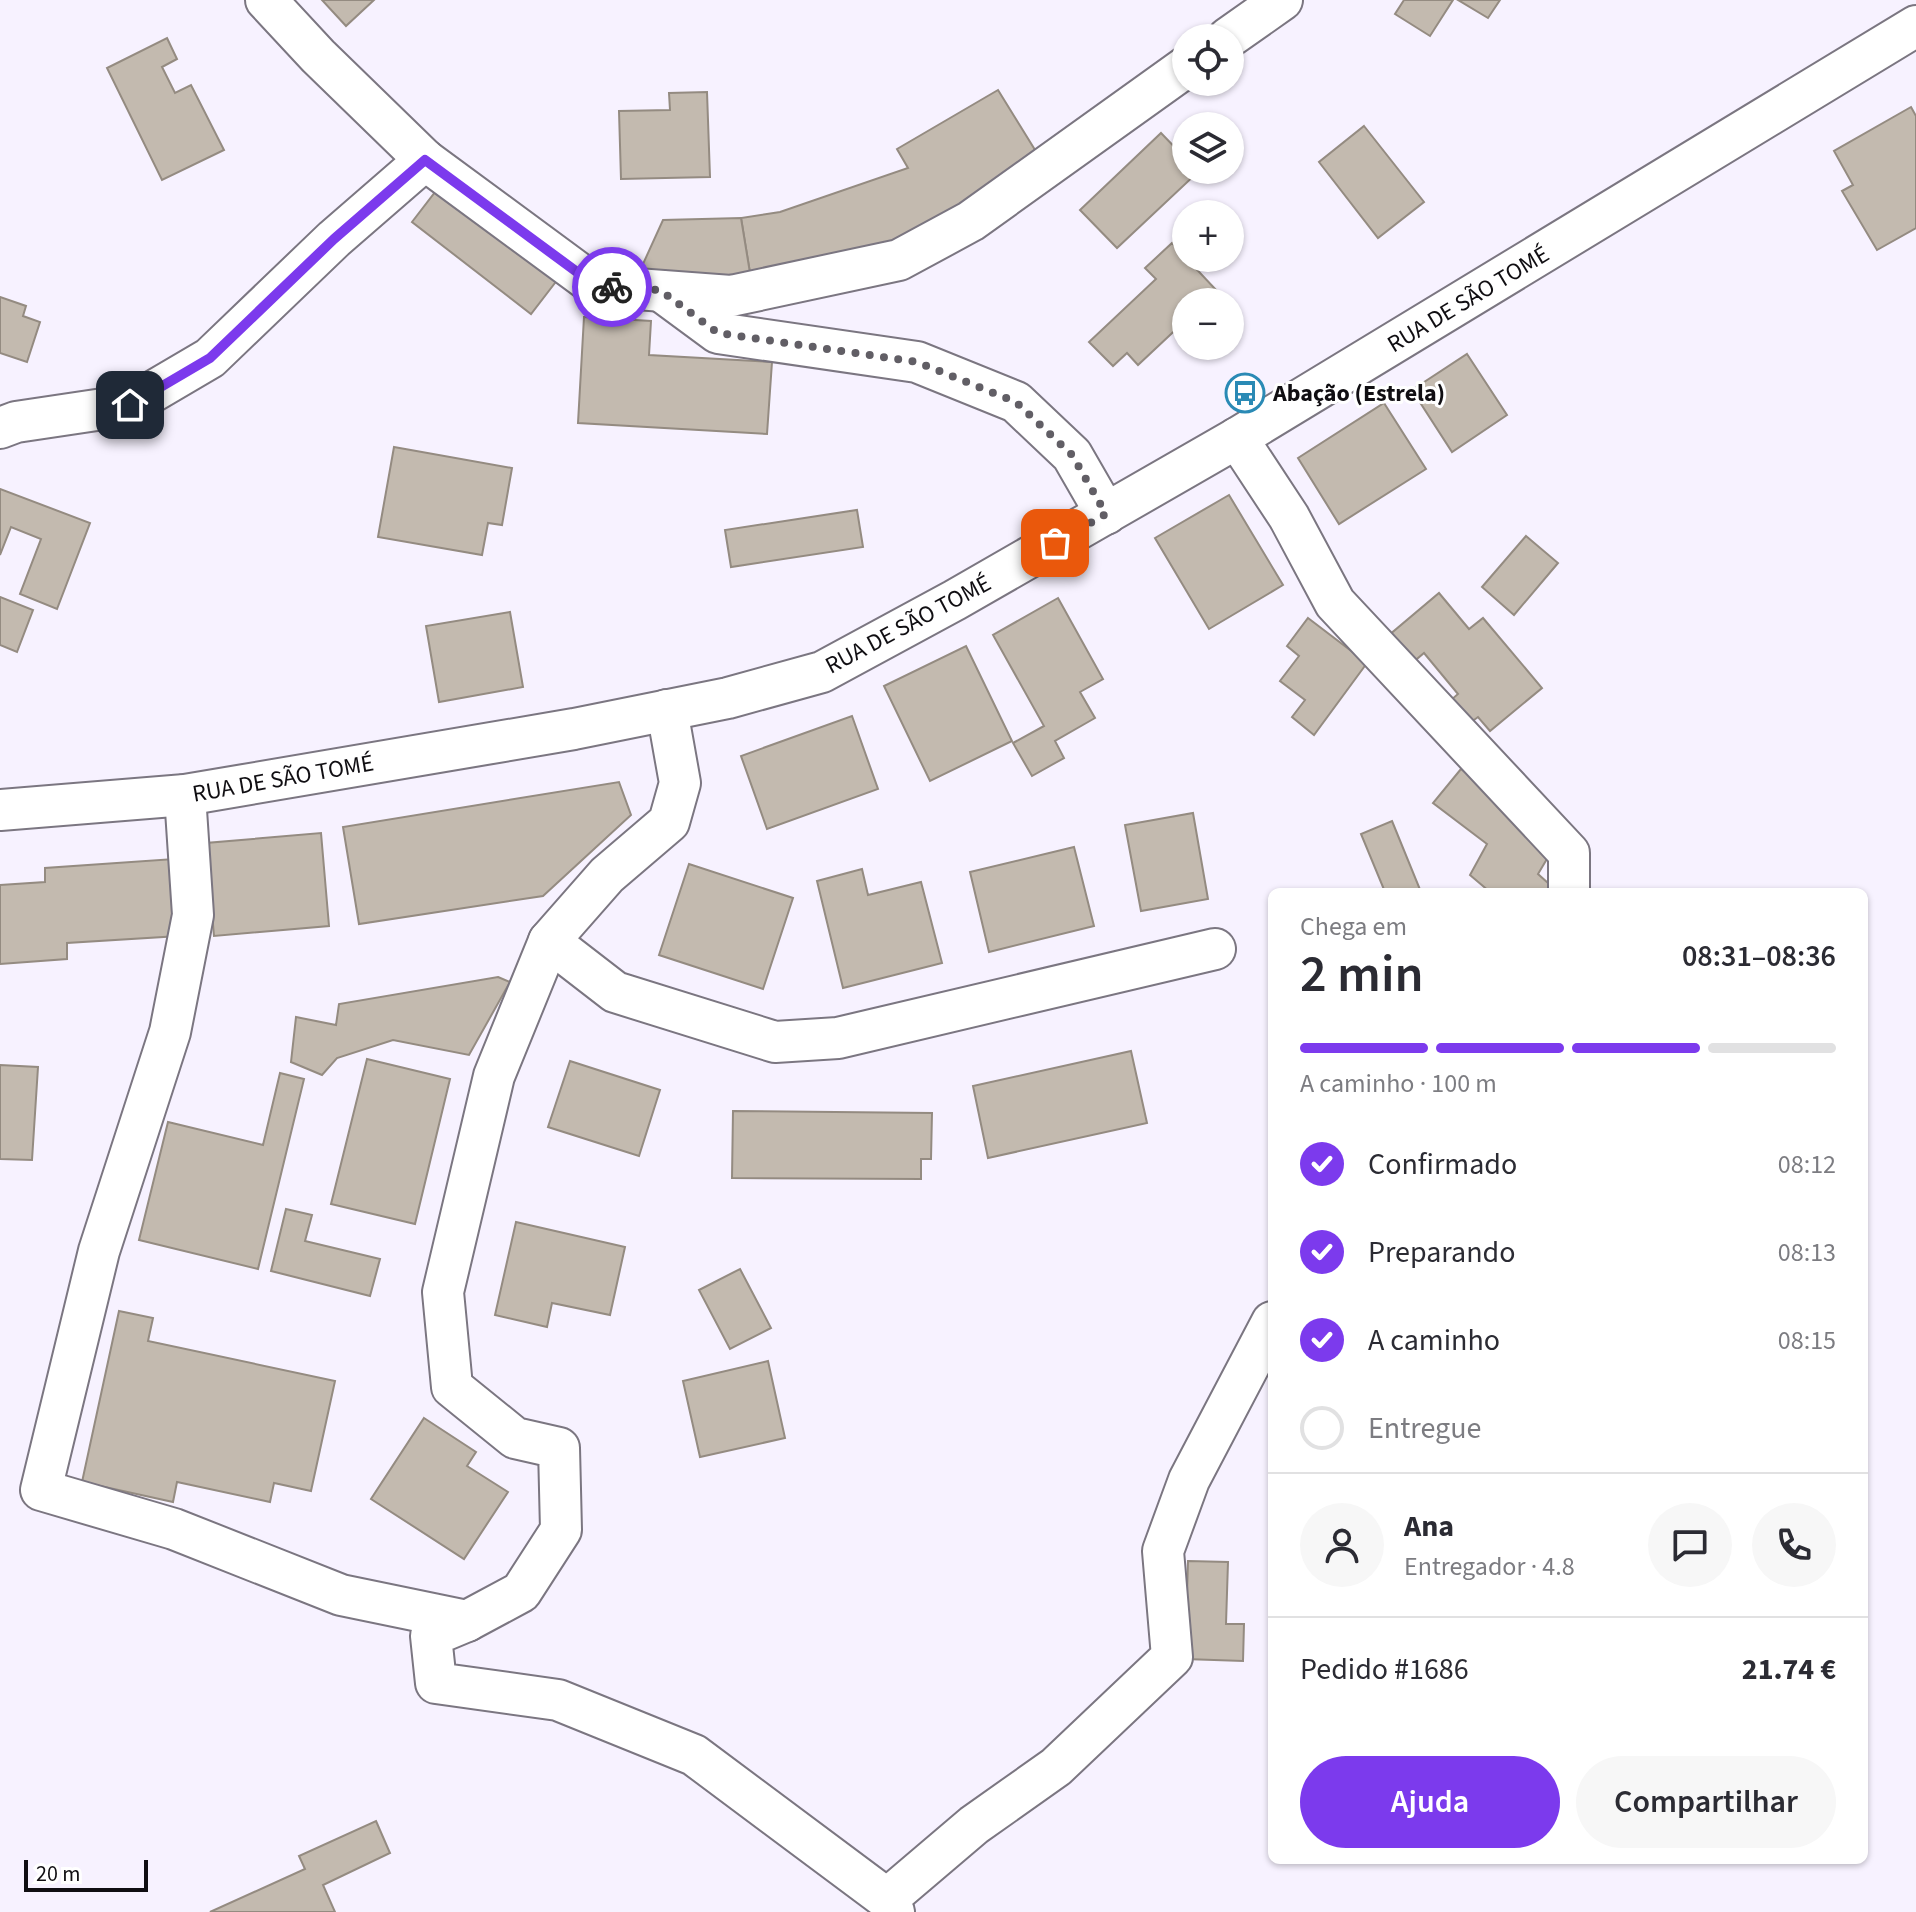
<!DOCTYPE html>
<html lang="pt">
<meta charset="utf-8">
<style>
:root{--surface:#fff;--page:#f7f7f7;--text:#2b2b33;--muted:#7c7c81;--line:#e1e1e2;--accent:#7c3aed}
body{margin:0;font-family:"Source Sans 3",sans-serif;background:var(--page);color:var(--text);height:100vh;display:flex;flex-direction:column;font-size:30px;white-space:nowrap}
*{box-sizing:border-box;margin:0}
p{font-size:26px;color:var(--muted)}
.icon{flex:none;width:44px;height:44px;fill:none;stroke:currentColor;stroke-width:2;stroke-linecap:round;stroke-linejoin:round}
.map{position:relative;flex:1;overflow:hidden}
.sheet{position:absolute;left:1268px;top:888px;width:600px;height:976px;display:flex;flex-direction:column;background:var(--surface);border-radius:12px;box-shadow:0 2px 6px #0004}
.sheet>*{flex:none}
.controls{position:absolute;left:1172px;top:24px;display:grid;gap:16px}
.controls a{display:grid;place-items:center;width:72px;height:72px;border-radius:50%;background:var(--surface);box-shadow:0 2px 6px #0004;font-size:40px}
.scale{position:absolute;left:24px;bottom:20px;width:124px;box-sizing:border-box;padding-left:8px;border:4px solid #100e12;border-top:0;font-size:22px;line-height:28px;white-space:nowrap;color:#100e12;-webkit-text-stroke:6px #fff;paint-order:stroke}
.pin{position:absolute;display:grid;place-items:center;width:68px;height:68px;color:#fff;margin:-34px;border-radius:16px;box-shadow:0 4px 12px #0006}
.courier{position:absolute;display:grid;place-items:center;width:80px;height:80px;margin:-40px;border:6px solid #7c3aed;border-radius:50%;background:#fff;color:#222;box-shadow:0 2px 10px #0007}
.summary em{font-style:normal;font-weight:600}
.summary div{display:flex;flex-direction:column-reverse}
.summary{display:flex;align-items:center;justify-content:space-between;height:136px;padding:0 32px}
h1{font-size:52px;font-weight:600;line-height:60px}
.bar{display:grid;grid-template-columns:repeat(4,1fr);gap:12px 8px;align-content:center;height:96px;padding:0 32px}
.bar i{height:10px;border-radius:6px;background:var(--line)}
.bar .current{background:var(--accent)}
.bar p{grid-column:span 4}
.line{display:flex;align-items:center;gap:20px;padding:0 32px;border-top:2px solid var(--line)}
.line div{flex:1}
.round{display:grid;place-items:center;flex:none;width:84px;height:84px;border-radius:42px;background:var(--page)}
ol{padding:0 32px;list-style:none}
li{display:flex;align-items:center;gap:24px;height:88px}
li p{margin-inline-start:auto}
li .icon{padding:8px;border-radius:50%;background:var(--accent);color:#fff;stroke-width:4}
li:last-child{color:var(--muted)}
li i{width:44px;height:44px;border:4px solid var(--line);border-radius:50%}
.action{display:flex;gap:16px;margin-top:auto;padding:16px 32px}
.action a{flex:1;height:92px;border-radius:48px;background:var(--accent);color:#fff;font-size:32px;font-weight:600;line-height:92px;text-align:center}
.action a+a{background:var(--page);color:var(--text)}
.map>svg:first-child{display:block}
.building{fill:#c3baaf;stroke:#948b81;stroke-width:2}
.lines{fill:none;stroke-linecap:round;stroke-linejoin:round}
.minor-casing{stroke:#7b7681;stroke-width:44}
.minor{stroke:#fff;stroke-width:40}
.done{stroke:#615e65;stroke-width:8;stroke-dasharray:0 14.4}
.route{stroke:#7c3aed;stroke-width:10}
.labels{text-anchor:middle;stroke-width:6;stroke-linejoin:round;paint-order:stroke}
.street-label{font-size:24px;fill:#100e12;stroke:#fff}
.poi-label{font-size:24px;font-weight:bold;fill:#100e12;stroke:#fff;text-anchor:start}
</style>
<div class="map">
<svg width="1916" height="1912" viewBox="0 0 1916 1912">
<rect width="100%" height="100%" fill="#f7f2ff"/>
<g class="building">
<path d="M 322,0 L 374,0 L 346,26 Z"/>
<path d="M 1404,0 L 1453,0 L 1430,36 L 1395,14 Z"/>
<path d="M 1458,0 L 1500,0 L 1488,18 Z"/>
<path d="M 167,38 L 177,59 L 162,67 L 175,93 L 191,85 L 224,150 L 162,180 L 107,68 Z"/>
<path d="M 998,90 L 1040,158 L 918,238 L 751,279 L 741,218 L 780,212 L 908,168 L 897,149 Z"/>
<path d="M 707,92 L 710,177 L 621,179 L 619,111 L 670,110 L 669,93 Z"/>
<path d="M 1911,107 L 1916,116 L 1916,228 L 1877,250 L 1842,191 L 1853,185 L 1834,151 Z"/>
<path d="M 1364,126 L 1424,202 L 1378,238 L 1319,162 Z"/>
<path d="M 1161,133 L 1186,159 L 1186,170 L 1198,172 L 1117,248 L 1080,210 Z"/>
<path d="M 439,187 L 558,279 L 531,314 L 412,222 Z"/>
<path d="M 741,218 L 751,279 L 638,275 L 663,220 Z"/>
<path d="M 1172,243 L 1217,291 L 1205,302 L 1186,302 L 1186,320 L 1138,365 L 1127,353 L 1113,366 L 1089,342 L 1156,279 L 1145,268 Z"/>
<path d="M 0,297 L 26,306 L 23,316 L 40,322 L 27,362 L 0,353 Z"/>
<path d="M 584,317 L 651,321 L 649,355 L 772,362 L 767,434 L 578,423 Z"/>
<path d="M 1467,354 L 1507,415 L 1452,452 L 1412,390 Z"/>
<path d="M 1384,403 L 1426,469 L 1339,524 L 1298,458 Z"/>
<path d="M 394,447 L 512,468 L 502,525 L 488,523 L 482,555 L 378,537 Z"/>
<path d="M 0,489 L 90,523 L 57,609 L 20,594 L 41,539 L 11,527 L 0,555 Z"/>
<path d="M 1229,495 L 1283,585 L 1209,629 L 1155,538 Z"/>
<path d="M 857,510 L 863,547 L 731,567 L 725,530 Z"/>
<path d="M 1526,536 L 1558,563 L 1514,615 L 1482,587 Z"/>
<path d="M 1439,593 L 1469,629 L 1483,618 L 1542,688 L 1490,731 L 1478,717 L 1470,723 L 1451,700 L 1458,694 L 1424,653 L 1411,664 L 1388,636 Z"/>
<path d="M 0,597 L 33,610 L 17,652 L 0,645 Z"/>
<path d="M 1058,598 L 1103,679 L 1080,692 L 1095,718 L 1055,741 L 1064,758 L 1032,776 L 1013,743 L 1044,726 L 993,635 Z"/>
<path d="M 510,612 L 523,687 L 439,702 L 426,626 Z"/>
<path d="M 1308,618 L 1367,663 L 1314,735 L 1292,717 L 1305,700 L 1280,681 L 1299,656 L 1287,646 Z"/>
<path d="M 966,646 L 1012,741 L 930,781 L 884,686 Z"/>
<path d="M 852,716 L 878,789 L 767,829 L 741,756 Z"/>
<path d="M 1461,769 L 1557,842 L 1538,874 L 1558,892 L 1490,892 L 1470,875 L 1487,844 L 1433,803 Z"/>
<path d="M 619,782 L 631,815 L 543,896 L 359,924 L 343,827 Z"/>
<path d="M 1193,813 L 1208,899 L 1141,911 L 1125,825 Z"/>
<path d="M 1392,821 L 1421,892 L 1385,892 L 1361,834 Z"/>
<path d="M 321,833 L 329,926 L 214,936 L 206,843 Z"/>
<path d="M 1074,847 L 1094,926 L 989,952 L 970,872 Z"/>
<path d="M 174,859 L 179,936 L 67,943 L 67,959 L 0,964 L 0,885 L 45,882 L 45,868 Z"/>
<path d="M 689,864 L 793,898 L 763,989 L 659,955 Z"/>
<path d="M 862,869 L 868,895 L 921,882 L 942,963 L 843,988 L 817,881 Z"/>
<path d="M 498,977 L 510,982 L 469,1055 L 393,1040 L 337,1058 L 322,1075 L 291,1062 L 296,1017 L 336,1025 L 339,1004 Z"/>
<path d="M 1131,1051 L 1147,1123 L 988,1158 L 973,1086 Z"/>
<path d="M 367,1059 L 450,1079 L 415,1224 L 331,1204 Z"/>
<path d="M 570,1061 L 660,1090 L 639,1156 L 548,1127 Z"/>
<path d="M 0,1065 L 38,1067 L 32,1160 L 0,1159 Z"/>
<path d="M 280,1073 L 304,1079 L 258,1269 L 139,1240 L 168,1122 L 263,1145 Z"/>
<path d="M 733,1111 L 932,1113 L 931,1159 L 921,1159 L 921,1179 L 732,1178 Z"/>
<path d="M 286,1209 L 312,1215 L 305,1241 L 380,1259 L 370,1296 L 271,1271 Z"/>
<path d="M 516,1222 L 625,1247 L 610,1315 L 552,1303 L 547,1327 L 495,1315 Z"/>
<path d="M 740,1269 L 771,1328 L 730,1349 L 699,1290 Z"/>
<path d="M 119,1311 L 153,1318 L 148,1341 L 335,1381 L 311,1491 L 274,1483 L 270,1502 L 177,1482 L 173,1502 L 82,1482 Z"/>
<path d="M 768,1361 L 785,1438 L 700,1457 L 683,1381 Z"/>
<path d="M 424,1418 L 476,1452 L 467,1466 L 508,1492 L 464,1559 L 371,1499 Z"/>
<path d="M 1188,1561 L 1228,1562 L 1226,1624 L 1244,1624 L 1243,1661 L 1185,1659 Z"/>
<path d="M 376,1821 L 390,1853 L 323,1885 L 335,1912 L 210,1912 L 305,1869 L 299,1856 Z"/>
</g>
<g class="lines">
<defs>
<g id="minor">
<path d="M 266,0 L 318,56 L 425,160 L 596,286 L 731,296 L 899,260 L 971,221 L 1186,67"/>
<path d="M 1228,38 L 1282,0"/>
<path d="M 661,291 L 718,333 L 917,362 L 1016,402 L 1072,455 L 1106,514"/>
<path d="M 0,428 L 16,422 L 130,405 L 210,358 L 334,239 L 425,160"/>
<path d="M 1237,438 L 1289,517 L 1335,603 L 1569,853 L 1569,892"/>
<path d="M 667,710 L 680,783 L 669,822 L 607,875 L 549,941 L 494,1076 L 443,1292 L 452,1387 L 515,1438 L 559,1448 L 561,1530 L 521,1592 L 467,1621 L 431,1636 L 436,1683 L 558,1700 L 694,1755 L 887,1899 L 894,1912"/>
<path d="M 185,795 L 193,915 L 170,1032 L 99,1251 L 41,1490 L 174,1529 L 341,1595 L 467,1621"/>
<path d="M 0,810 L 185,795 L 574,729 L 728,698 L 822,672 L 955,600 L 1237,438 L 1916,26"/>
<path d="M 549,941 L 615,992 L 775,1042 L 838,1038 L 1215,949"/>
<path d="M 887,1899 L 974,1825 L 1056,1767 L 1172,1657 L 1163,1551 L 1189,1480 L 1272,1322"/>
</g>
</defs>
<use href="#minor" class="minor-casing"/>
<use href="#minor" class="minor"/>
</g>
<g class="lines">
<path class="done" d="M 612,287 L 660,290 L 718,333 L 917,362 L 1016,402 L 1072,455 L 1106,514 L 1055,543"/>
<path class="route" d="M 130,405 L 210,358 L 334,239 L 425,160 L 596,286 L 612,287"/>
</g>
<defs>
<symbol id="bus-ring" viewBox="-11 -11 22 22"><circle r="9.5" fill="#fff" stroke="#2a8ab5" stroke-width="1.5"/><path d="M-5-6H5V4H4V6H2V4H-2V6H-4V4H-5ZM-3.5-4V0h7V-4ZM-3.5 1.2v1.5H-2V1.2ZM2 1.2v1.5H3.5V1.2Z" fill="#2a8ab5"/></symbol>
</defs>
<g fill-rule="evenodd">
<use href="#bus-ring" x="1223" y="371" width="44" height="44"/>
</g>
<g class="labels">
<g class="street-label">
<text transform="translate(1468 299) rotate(-31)" y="8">RUA DE SÃO TOMÉ</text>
<text transform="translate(908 624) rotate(-28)" y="8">RUA DE SÃO TOMÉ</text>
<text transform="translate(283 778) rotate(-10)" y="8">RUA DE SÃO TOMÉ</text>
</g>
<g class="poi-label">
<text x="1273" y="401">Abação (Estrela)</text>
</g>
</g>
</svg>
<div class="controls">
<a><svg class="icon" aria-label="locate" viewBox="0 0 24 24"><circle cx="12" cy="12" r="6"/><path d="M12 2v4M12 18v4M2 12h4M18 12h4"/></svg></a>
<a><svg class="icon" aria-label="layers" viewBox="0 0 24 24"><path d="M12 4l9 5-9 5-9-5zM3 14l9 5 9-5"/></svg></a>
<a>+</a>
<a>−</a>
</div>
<div class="scale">20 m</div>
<div class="pin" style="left:1055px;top:543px;background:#ea580c"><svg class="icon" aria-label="bag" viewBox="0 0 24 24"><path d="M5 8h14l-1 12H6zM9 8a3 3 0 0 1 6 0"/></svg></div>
<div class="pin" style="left:130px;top:405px;background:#1f2937"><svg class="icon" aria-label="home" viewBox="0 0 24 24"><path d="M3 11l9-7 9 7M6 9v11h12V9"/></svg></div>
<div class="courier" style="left:612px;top:287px"><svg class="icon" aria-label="bike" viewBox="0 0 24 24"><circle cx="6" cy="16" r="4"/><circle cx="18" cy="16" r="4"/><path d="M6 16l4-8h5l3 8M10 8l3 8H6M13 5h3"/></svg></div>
<section class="sheet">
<div class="summary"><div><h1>2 min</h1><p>Chega em</p></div><em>08:31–08:36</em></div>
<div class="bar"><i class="current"></i><i class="current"></i><i class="current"></i><i></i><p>A caminho · 100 m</p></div>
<ol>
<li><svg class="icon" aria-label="check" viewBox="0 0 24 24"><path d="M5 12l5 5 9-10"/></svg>Confirmado<p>08:12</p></li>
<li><svg class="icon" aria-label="check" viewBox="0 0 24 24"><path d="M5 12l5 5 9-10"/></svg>Preparando<p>08:13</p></li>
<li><svg class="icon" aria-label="check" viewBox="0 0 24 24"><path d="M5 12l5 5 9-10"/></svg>A caminho<p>08:15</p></li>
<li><i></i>Entregue</li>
</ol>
<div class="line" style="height:144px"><a class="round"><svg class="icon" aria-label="person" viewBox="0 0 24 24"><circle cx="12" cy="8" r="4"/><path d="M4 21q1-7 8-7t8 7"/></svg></a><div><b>Ana</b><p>Entregador · 4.8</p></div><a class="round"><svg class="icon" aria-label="chat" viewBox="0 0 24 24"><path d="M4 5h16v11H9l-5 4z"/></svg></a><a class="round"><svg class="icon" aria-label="phone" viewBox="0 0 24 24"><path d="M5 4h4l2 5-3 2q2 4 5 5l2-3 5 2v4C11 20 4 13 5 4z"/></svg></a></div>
<div class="line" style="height:104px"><div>Pedido #1686</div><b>21.74 €</b></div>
<div class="action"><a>Ajuda</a><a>Compartilhar</a></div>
</section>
</div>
